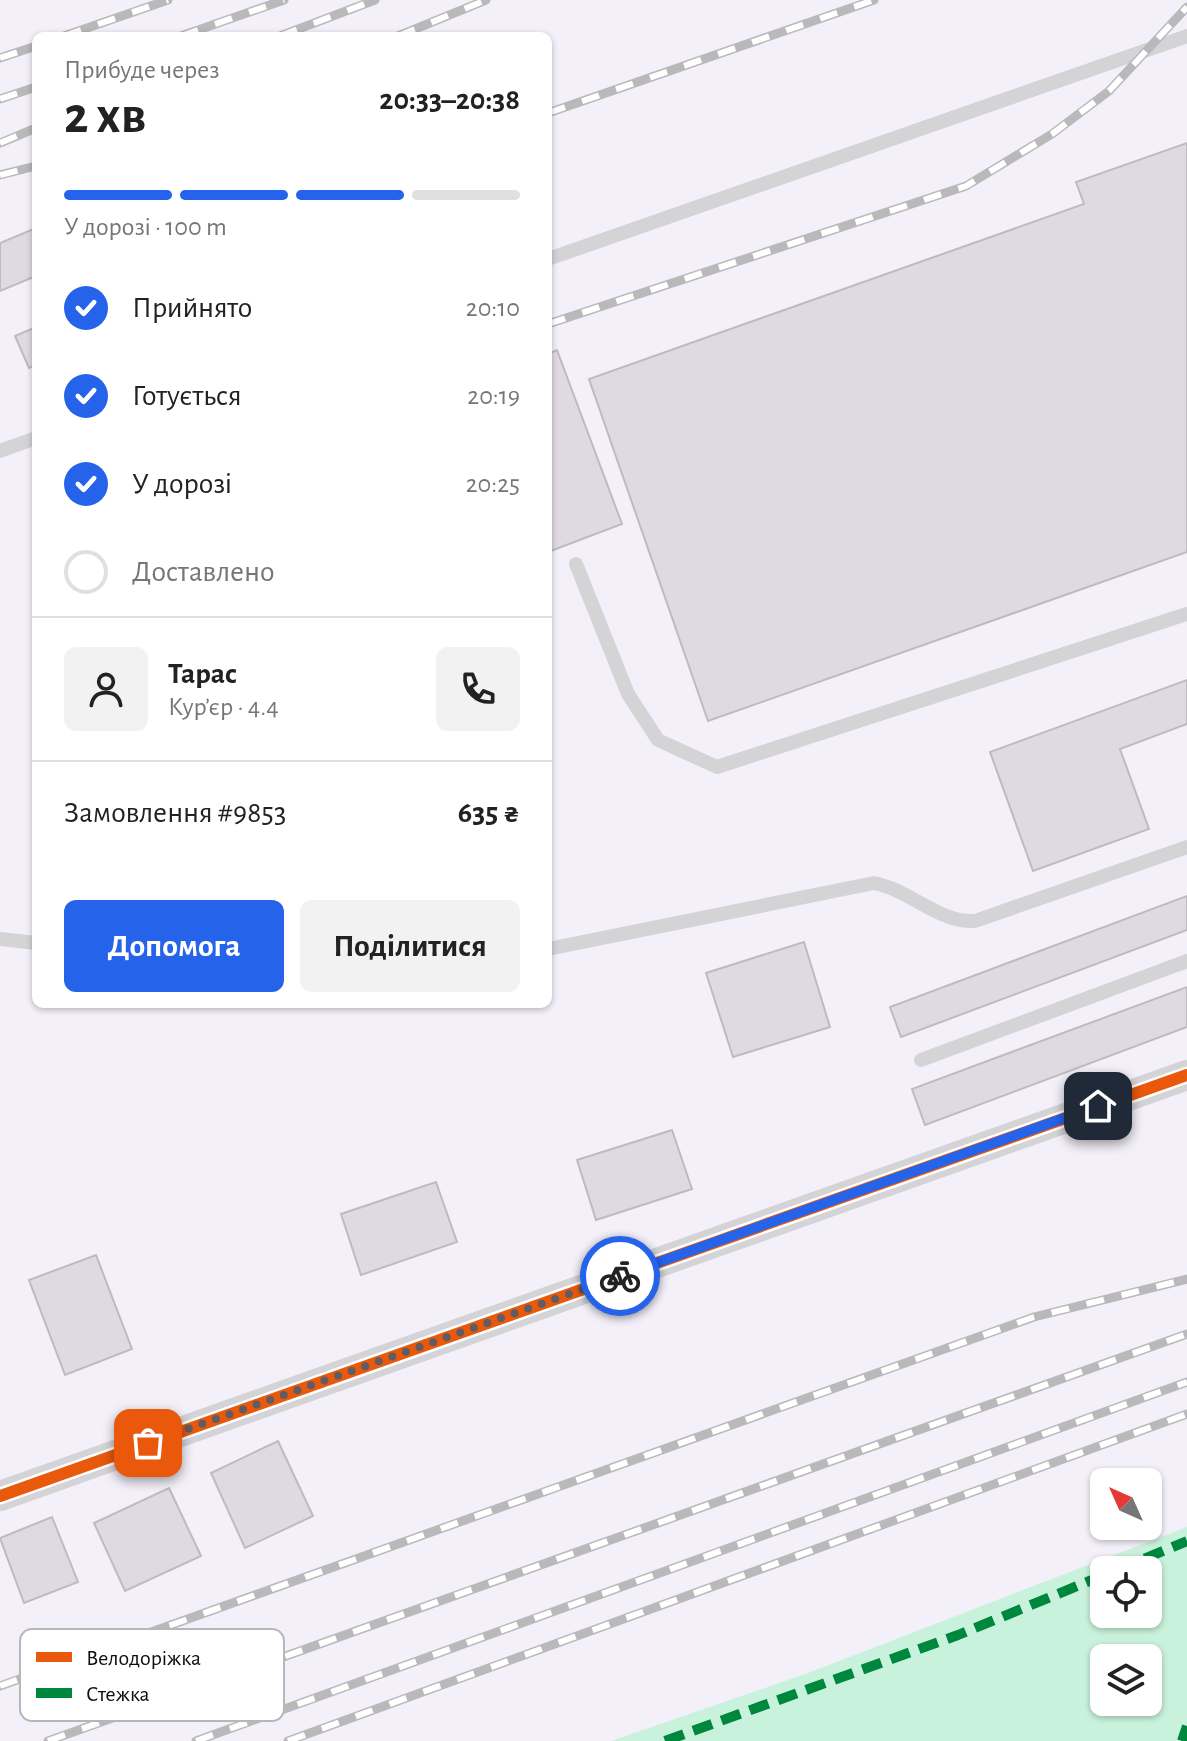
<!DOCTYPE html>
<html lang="uk">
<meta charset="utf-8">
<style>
:root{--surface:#fff;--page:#f2f2f2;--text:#222;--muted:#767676;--line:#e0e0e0;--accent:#2563eb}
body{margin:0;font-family:"Alegreya Sans",sans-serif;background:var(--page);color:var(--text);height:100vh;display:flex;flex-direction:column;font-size:30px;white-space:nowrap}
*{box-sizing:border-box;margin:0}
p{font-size:26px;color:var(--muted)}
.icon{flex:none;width:44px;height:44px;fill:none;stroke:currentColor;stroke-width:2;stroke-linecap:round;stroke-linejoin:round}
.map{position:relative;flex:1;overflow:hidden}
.panel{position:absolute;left:32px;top:32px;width:520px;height:976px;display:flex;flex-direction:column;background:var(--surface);border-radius:12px;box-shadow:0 2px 6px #0004}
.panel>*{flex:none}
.needle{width:52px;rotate:315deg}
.tools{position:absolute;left:1090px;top:1468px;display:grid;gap:16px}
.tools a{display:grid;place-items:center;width:72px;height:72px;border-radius:12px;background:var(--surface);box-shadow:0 2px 6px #0004;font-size:40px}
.pin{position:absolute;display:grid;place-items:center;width:68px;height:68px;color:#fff;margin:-34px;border-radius:16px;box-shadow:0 4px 12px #0006}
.courier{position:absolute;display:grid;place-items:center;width:80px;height:80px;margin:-40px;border:6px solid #2563eb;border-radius:50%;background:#fff;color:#222;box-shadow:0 2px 10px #0007}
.head em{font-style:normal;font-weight:700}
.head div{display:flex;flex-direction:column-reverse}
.head{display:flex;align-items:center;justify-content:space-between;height:136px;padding:0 32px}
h1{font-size:52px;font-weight:700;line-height:60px}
.bar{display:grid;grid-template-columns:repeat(4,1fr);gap:12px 8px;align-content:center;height:96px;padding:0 32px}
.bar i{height:10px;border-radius:6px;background:var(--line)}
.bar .on{background:var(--accent)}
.bar p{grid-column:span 4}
.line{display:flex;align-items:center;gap:20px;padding:0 32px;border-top:2px solid var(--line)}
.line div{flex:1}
.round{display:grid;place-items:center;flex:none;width:84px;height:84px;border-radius:12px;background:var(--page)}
ol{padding:0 32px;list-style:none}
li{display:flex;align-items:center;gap:24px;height:88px}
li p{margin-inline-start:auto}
li .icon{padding:8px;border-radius:50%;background:var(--accent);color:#fff;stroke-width:4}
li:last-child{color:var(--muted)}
li i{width:44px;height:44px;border:4px solid var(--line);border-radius:50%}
.action{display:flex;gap:16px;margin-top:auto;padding:16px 32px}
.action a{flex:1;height:92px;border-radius:12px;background:var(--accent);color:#fff;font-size:32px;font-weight:700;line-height:92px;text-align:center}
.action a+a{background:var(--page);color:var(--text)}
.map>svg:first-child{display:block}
.green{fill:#c9f2dc;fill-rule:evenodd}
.building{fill:#dfd9e1;stroke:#bfbac1;stroke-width:2}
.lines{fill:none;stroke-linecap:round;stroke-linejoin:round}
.lane{stroke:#d4d3d6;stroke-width:14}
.street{stroke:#d4d3d6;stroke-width:30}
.rail-casing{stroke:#b9b8ba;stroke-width:9}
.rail{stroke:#fff;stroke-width:6;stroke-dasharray:18;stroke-linecap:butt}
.quiet{stroke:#00873e;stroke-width:10;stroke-dasharray:20 10;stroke-linecap:butt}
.cycleway-casing{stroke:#fff;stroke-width:17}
.cycleway{stroke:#e8590c;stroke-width:12}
.done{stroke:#605c64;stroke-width:8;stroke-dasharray:0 14.4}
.route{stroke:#2563eb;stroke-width:10}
.key{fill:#fff;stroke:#b7b6b8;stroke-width:2}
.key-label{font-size:22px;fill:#100d13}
</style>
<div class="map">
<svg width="1187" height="1741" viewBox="0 0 1187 1741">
<rect width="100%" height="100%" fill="#f4f0fa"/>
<path class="green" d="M 1187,1527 L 1187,1741 L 611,1741 L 808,1673 ZM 1104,1570 L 1148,1570 L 1148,1614 L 1104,1614 ZM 1104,1658 L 1148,1658 L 1148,1702 L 1104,1702 Z"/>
<g class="building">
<path d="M 1187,143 L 1187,552 L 708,721 L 589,379 L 1084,204 L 1076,182 Z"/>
<path d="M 36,228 L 36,276 L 0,291 L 0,243 Z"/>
<path d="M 36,327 L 36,364 L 29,368 L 15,336 Z"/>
<path d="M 557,350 L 622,524 L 548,552 L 548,354 Z"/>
<path d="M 1187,680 L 1187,724 L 1120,749 L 1149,829 L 1033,871 L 990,752 Z"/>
<path d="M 1187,896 L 1187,930 L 901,1037 L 890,1007 Z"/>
<path d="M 804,942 L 830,1027 L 733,1057 L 706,973 Z"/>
<path d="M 1187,987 L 1187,1027 L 925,1125 L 912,1089 Z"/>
<path d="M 672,1130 L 692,1189 L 596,1220 L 577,1160 Z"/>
<path d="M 436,1182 L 457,1242 L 361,1275 L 341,1214 Z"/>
<path d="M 96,1255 L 132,1349 L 65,1375 L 29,1280 Z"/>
<path d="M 278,1441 L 313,1516 L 245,1548 L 211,1473 Z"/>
<path d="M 169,1488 L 201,1556 L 125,1591 L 94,1523 Z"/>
<path d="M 52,1517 L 78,1582 L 24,1603 L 0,1538 Z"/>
</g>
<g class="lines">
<g class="lane">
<path d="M 548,259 L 1187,36"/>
<path d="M 0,451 L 36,438"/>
<path d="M 576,564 L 628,694 L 658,740 L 717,767 L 1187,614"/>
<path d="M 0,939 L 36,943"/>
<path d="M 548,949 L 874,883 C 910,890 939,923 975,921 L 1187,847"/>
<path d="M 921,1060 L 1187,961"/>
</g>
<path class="street" d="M 0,1496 L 1187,1075"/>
<defs>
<g id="rail">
<path d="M 64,36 L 168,0"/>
<path d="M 181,36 L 284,0"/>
<path d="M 280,36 L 375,0"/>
<path d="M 398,36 L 486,0"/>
<path d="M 0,58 L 36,46"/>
<path d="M 0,99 L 36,87"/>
<path d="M 548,113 L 874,0"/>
<path d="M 0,143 L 36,128"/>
<path d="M 0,175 L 36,166"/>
<path d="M 548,324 L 966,186 L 1052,134 L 1109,91 L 1187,7"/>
<path d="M 0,1686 L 1034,1317 L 1187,1279"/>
<path d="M 48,1741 L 1187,1334"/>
<path d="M 196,1741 L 1187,1382"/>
<path d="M 288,1741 L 1187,1414"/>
</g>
</defs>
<use href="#rail" class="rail-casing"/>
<use href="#rail" class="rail"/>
<g class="quiet">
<path d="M 1117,1570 L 1187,1541"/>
<path d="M 665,1741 L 958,1635 L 1104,1575"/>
<path d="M 1182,1741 L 1187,1726"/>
</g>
<defs>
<path id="cycleway" d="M 0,1496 L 1187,1075"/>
</defs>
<use href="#cycleway" class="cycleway-casing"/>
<use href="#cycleway" class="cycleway"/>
</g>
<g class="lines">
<path class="done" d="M 148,1443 L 620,1276"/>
<path class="route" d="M 620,1276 L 1098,1106"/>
</g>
<rect x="20" y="1629" width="264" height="92" rx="12" class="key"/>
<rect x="36" y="1652" width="36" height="10" fill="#e8590c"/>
<rect x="36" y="1688" width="36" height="10" fill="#00873e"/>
<g class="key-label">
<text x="86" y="1665">Велодоріжка</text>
<text x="86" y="1701">Стежка</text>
</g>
</svg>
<div class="tools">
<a><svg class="needle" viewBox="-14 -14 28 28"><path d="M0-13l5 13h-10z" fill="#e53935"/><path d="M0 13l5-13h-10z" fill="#767676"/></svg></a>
<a><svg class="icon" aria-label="locate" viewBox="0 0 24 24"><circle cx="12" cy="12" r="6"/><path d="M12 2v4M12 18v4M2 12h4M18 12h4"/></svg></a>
<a><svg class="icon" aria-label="layers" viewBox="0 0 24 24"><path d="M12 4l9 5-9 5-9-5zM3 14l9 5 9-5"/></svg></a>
</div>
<div class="pin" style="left:148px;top:1443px;background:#ea580c"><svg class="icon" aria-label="bag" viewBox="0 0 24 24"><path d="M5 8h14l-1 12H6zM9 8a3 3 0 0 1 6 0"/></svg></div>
<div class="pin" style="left:1098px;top:1106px;background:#1f2937"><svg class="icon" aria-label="home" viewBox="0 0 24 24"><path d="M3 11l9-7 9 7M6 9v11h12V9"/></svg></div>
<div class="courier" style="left:620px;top:1276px"><svg class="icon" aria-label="bike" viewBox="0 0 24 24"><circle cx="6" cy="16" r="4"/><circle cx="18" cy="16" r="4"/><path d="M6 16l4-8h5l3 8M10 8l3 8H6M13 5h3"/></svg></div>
<section class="panel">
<div class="head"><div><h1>2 хв</h1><p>Прибуде через</p></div><em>20:33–20:38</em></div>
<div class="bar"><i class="on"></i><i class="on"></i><i class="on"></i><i></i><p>У дорозі · 100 m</p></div>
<ol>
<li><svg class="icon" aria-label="check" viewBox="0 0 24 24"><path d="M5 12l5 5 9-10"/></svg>Прийнято<p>20:10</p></li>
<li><svg class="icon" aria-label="check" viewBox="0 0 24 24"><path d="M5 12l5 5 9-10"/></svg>Готується<p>20:19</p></li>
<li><svg class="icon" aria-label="check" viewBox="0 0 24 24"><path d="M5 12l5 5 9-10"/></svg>У дорозі<p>20:25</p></li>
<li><i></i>Доставлено</li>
</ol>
<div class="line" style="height:144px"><a class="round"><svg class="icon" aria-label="person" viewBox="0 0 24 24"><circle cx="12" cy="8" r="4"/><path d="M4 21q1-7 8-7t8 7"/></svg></a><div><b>Тарас</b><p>Кур’єр · 4.4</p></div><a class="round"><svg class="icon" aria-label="phone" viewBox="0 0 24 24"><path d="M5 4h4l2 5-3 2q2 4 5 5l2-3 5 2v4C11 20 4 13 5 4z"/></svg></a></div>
<div class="line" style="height:104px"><div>Замовлення #9853</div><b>635 ₴</b></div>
<div class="action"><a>Допомога</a><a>Поділитися</a></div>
</section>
</div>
